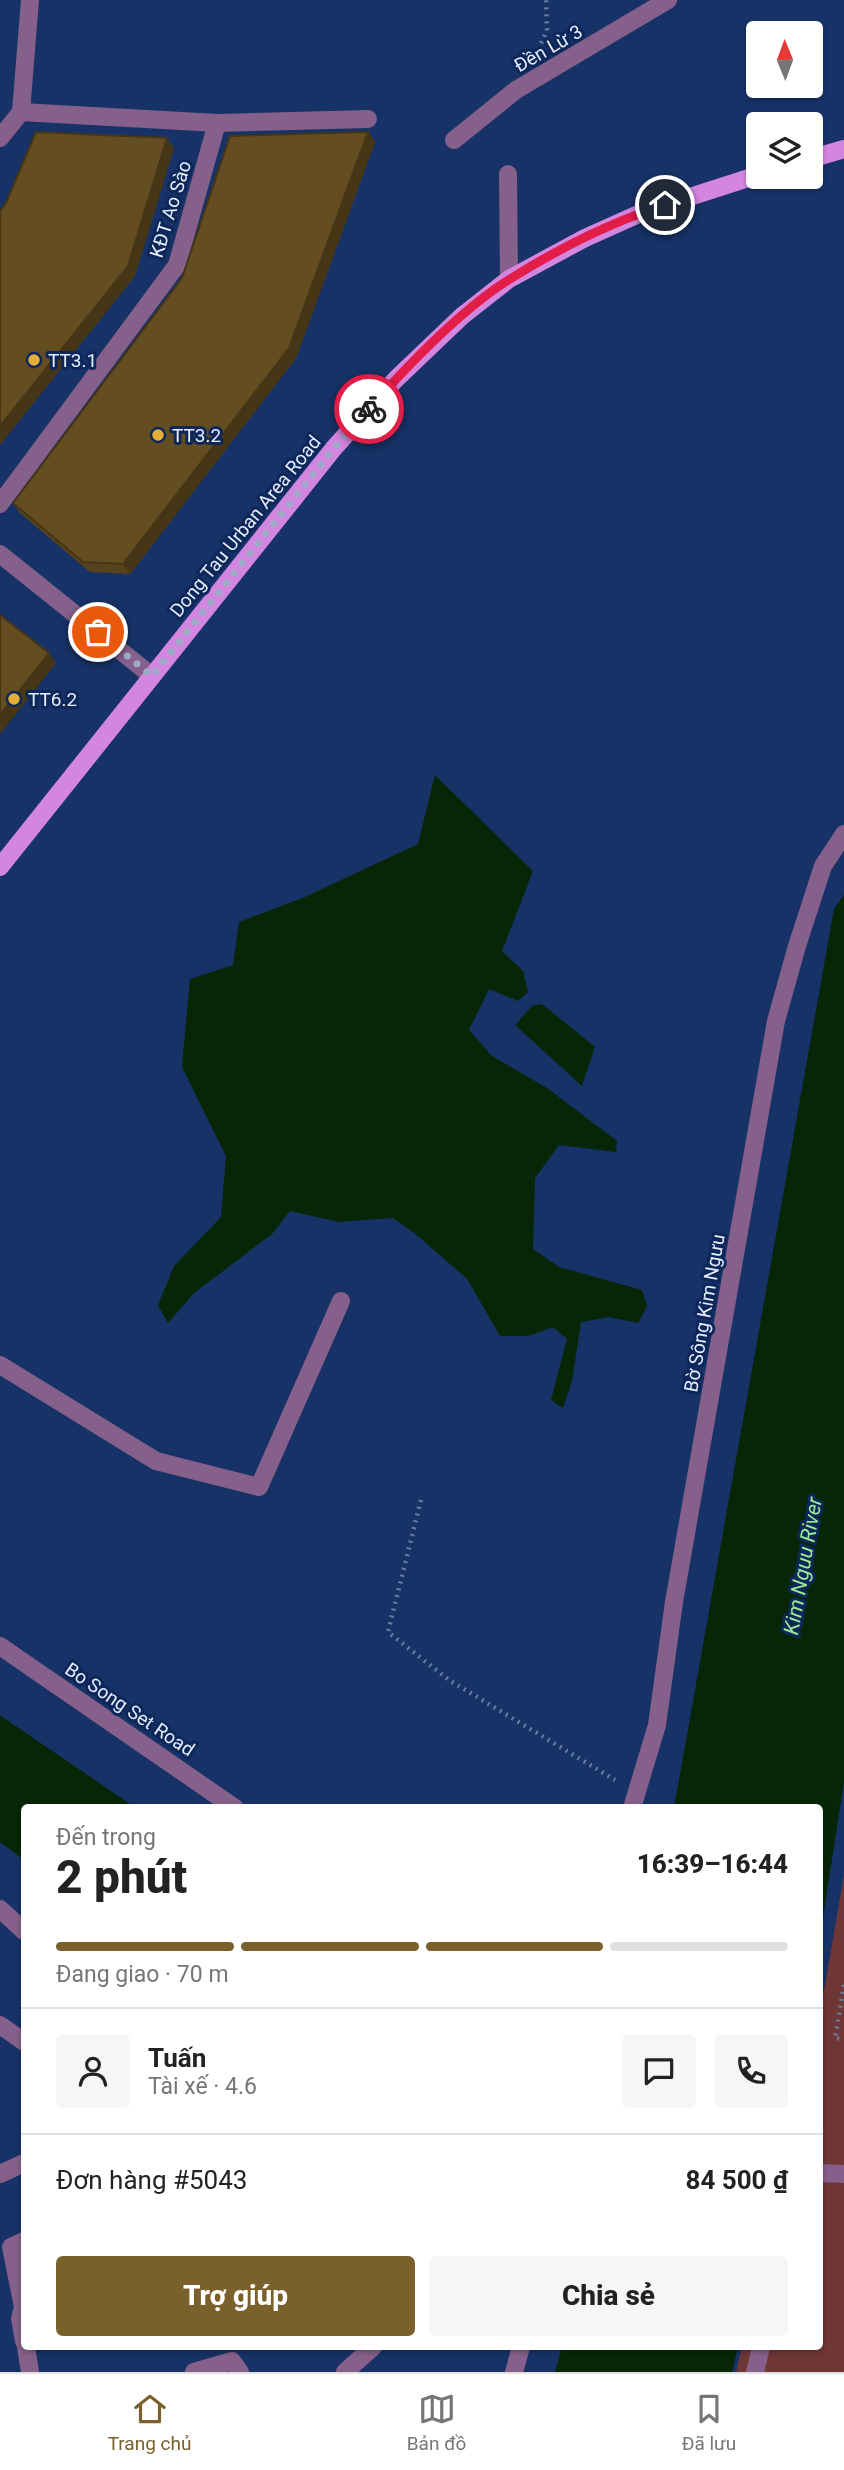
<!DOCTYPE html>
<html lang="vi">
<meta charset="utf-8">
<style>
:root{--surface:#fff;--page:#f6f6f6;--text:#222;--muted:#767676;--line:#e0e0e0;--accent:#7a612b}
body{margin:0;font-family:Roboto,sans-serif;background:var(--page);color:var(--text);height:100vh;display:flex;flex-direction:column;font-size:26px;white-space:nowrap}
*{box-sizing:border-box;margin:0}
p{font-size:23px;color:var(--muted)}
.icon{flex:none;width:38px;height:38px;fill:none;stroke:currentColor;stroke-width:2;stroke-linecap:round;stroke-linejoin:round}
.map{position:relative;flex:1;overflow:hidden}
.details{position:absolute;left:21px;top:1804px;width:802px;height:546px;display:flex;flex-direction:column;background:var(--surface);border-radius:7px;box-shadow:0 2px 5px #0004}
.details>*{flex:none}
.needle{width:46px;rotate:359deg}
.tools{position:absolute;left:746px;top:21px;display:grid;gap:14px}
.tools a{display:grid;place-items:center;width:77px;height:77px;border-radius:7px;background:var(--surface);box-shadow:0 2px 5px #0004;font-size:35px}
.pin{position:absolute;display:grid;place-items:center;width:60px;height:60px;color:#fff;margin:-30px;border:4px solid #fff;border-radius:50%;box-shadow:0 2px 7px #0007}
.courier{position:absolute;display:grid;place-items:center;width:70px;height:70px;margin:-35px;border:5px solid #e11d48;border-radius:50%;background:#fff;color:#222;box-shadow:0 2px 9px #0007}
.headline em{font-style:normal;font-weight:800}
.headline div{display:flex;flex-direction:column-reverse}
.headline{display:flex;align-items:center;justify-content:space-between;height:119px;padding:0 35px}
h1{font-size:46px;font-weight:800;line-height:52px}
.bar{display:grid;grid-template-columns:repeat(4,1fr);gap:10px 7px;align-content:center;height:84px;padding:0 35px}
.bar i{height:9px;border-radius:5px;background:var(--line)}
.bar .active{background:var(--accent)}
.bar p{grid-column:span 4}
.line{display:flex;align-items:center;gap:18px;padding:0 35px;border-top:2px solid var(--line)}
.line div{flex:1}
.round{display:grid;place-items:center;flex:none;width:74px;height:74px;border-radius:7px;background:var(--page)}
.cta{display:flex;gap:14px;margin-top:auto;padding:14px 35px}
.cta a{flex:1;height:80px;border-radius:7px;background:var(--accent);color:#fff;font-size:28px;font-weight:800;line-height:80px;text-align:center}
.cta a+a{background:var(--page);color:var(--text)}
.tabs{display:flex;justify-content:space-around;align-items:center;height:98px;border-top:2px solid var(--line);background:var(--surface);font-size:19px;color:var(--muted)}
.tabs a{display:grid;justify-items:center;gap:4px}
.tabs .active{color:var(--accent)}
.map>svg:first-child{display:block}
.green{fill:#6f3636}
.water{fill:#072605}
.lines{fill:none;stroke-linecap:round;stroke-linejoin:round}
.path{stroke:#687ca0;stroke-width:4.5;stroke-dasharray:2 5;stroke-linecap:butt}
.minor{stroke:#85608a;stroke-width:18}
.major{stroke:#d386df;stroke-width:18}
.wall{fill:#56421c}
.shaded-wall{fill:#463616}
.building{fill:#644d20;stroke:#463616;stroke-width:2}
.done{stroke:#9dacc6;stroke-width:7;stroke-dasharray:0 12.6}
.route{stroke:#e11d48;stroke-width:9}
.poi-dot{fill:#e5ad35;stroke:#0d275a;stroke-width:2.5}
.labels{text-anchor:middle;stroke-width:6;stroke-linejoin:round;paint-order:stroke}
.street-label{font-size:19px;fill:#e5edfa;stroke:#0d275a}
.poi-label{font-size:19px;fill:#e5edfa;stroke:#0d275a;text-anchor:start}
.water-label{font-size:21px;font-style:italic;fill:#9aeb91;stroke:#0d275a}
</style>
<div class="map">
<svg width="844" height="2372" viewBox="0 0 844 2372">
<rect width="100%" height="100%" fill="#173266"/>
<path class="green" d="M 844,1875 L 844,2372 L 736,2372 L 742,2347 L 819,2347 L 819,2019 Z"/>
<g class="water">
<path d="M 435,775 L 533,871 L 502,951 L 523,971 L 528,992 L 518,1001 L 489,989 L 469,1030 L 492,1056 L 547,1088 L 617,1141 L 616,1152 L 559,1145 L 535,1178 L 533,1249 L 559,1267 L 642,1290 L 647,1306 L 638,1323 L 609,1317 L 581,1322 L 572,1381 L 563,1408 L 551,1400 L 567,1339 L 553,1327 L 528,1336 L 500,1336 L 467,1279 L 418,1236 L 393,1218 L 339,1222 L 290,1211 L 272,1234 L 194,1293 L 168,1323 L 158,1305 L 174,1266 L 221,1217 L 226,1156 L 182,1067 L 190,979 L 233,965 L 239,922 L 305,897 L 418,844 Z"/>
<path d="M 844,895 L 844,1782 L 819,1943 L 819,1808 L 674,1808 L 834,909 Z"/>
<path d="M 542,1004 L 595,1047 L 582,1086 L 515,1025 L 532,1006 Z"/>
<path d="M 0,1715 L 1,1716 L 136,1808 L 24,1808 L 24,1860 L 0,1842 Z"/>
<path d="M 562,2347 L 738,2347 L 732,2372 L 555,2372 Z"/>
</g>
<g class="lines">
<g class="path">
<path d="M 541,43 L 547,31 L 546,0"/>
<path d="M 421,1500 L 388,1632 L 449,1680 L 615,1780"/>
<path d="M 844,1985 L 835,2038 L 844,2039"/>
</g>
<g class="minor">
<path d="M 21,112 L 217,123 L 368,119"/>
<path d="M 0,138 L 21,112 L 30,0"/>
<path d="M 454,140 L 516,90 L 668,0"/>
<path d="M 508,174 L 509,279"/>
<path d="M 0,504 L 177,265 L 217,123"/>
<path d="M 0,554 L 152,676"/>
<path d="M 0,1365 L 156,1461 L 259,1487 L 341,1301"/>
<path d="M 0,1646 L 235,1808"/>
<path d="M 632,1808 L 657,1725 L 674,1602 L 776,1021 L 797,946 L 823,866 L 844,834"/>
<path d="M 0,1909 L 24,1931"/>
<path d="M 0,2025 L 24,2042"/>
<path d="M 819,2173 L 844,2174"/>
<path d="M 0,2174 L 24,2163"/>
<path d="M 24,2241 L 11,2247 L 23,2307 L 20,2319 L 24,2341"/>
<path d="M 26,2347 L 30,2372"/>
<path d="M 194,2372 L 232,2361 L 240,2372"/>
<path d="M 345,2372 L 373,2347"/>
<path d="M 514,2372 L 521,2347"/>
<path d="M 755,2372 L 761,2347"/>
</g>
<g class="major">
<path d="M 810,159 L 844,149"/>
<path d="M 0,867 L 334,448 L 396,379 L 462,316 L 509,279 L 585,238 L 643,212 L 758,175"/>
</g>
</g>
<path class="wall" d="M 368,132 L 375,142 L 296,358 L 130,574 L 90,572 L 20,513 L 13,503 L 182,278 Z"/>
<g class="shaded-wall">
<path d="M 368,132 L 375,142 L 296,358 L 130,574 L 123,564 Z"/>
<path d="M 167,138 L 174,148 L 135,276 L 0,445 L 0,426 Z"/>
<path d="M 49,653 L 56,663 L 0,734 L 0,715 Z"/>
</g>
<g class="building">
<path d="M 36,132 L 167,138 L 128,266 L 0,426 L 0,211 L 6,203 Z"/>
<path d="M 368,132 L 289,348 L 123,564 L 83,562 L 13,503 L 182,278 L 230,136 Z"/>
<path d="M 0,615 L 49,653 L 0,715 Z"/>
</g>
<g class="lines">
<path class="done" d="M 98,632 L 152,676 L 334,448 L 369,409"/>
<path class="route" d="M 369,409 C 408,365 460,310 510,279 C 558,249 611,222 665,205"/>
</g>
<g class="poi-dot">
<circle cx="34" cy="360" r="7"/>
<circle cx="158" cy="435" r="7"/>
<circle cx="14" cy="699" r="7"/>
</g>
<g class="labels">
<g class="street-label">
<text transform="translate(548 48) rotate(-30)" y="7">Đền Lừ 3</text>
<text transform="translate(170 209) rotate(-73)" y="7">KĐT Ao Sào</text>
<text transform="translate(245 526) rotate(-51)" y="7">Dong Tau Urban Area Road</text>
<text transform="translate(704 1313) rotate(-80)" y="7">Bờ Sông Kim Ngưu</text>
<text transform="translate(130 1709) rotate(34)" y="7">Bo Song Set Road</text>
</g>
<g class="poi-label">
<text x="48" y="367">TT3.1</text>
<text x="172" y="442">TT3.2</text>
<text x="28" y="706">TT6.2</text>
</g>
<g class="water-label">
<text transform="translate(803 1566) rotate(-80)" y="7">Kim Nguu River</text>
</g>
</g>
</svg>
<div class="tools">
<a><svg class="needle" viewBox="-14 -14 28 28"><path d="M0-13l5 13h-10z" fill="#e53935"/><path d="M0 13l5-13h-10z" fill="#767676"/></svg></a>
<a><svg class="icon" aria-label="layers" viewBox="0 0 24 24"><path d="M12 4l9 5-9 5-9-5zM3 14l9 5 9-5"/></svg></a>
</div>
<div class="pin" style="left:98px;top:632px;background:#ea580c"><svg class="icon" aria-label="bag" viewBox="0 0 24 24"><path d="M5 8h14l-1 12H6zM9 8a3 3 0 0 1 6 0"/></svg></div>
<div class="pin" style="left:665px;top:205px;background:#1f2937"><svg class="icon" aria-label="home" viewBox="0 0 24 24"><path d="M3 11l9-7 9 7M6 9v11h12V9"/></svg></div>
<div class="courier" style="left:369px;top:409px"><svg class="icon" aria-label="bike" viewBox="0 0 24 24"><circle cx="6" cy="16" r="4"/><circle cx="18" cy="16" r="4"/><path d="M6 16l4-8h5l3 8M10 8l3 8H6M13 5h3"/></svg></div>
<section class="details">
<div class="headline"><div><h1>2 phút</h1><p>Đến trong</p></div><em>16:39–16:44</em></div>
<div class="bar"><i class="active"></i><i class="active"></i><i class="active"></i><i></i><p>Đang giao · 70 m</p></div>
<div class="line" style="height:126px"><a class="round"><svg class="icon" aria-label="person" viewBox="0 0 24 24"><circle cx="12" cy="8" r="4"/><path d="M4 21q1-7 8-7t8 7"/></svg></a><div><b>Tuấn</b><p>Tài xế · 4.6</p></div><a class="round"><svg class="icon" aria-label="chat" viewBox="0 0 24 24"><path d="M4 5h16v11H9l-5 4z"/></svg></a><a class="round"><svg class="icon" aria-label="phone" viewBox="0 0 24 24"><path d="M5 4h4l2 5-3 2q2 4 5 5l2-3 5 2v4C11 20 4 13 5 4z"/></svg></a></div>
<div class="line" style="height:91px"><div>Đơn hàng #5043</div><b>84 500 ₫</b></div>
<div class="cta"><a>Trợ giúp</a><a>Chia sẻ</a></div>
</section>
</div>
<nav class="tabs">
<a class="active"><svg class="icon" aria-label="home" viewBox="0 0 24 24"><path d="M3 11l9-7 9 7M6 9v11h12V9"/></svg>Trang chủ</a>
<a><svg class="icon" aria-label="map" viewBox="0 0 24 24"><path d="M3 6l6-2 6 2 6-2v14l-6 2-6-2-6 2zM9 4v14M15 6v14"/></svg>Bản đồ</a>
<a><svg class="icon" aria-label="saved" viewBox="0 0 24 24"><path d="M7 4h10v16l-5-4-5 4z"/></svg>Đã lưu</a>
</nav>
